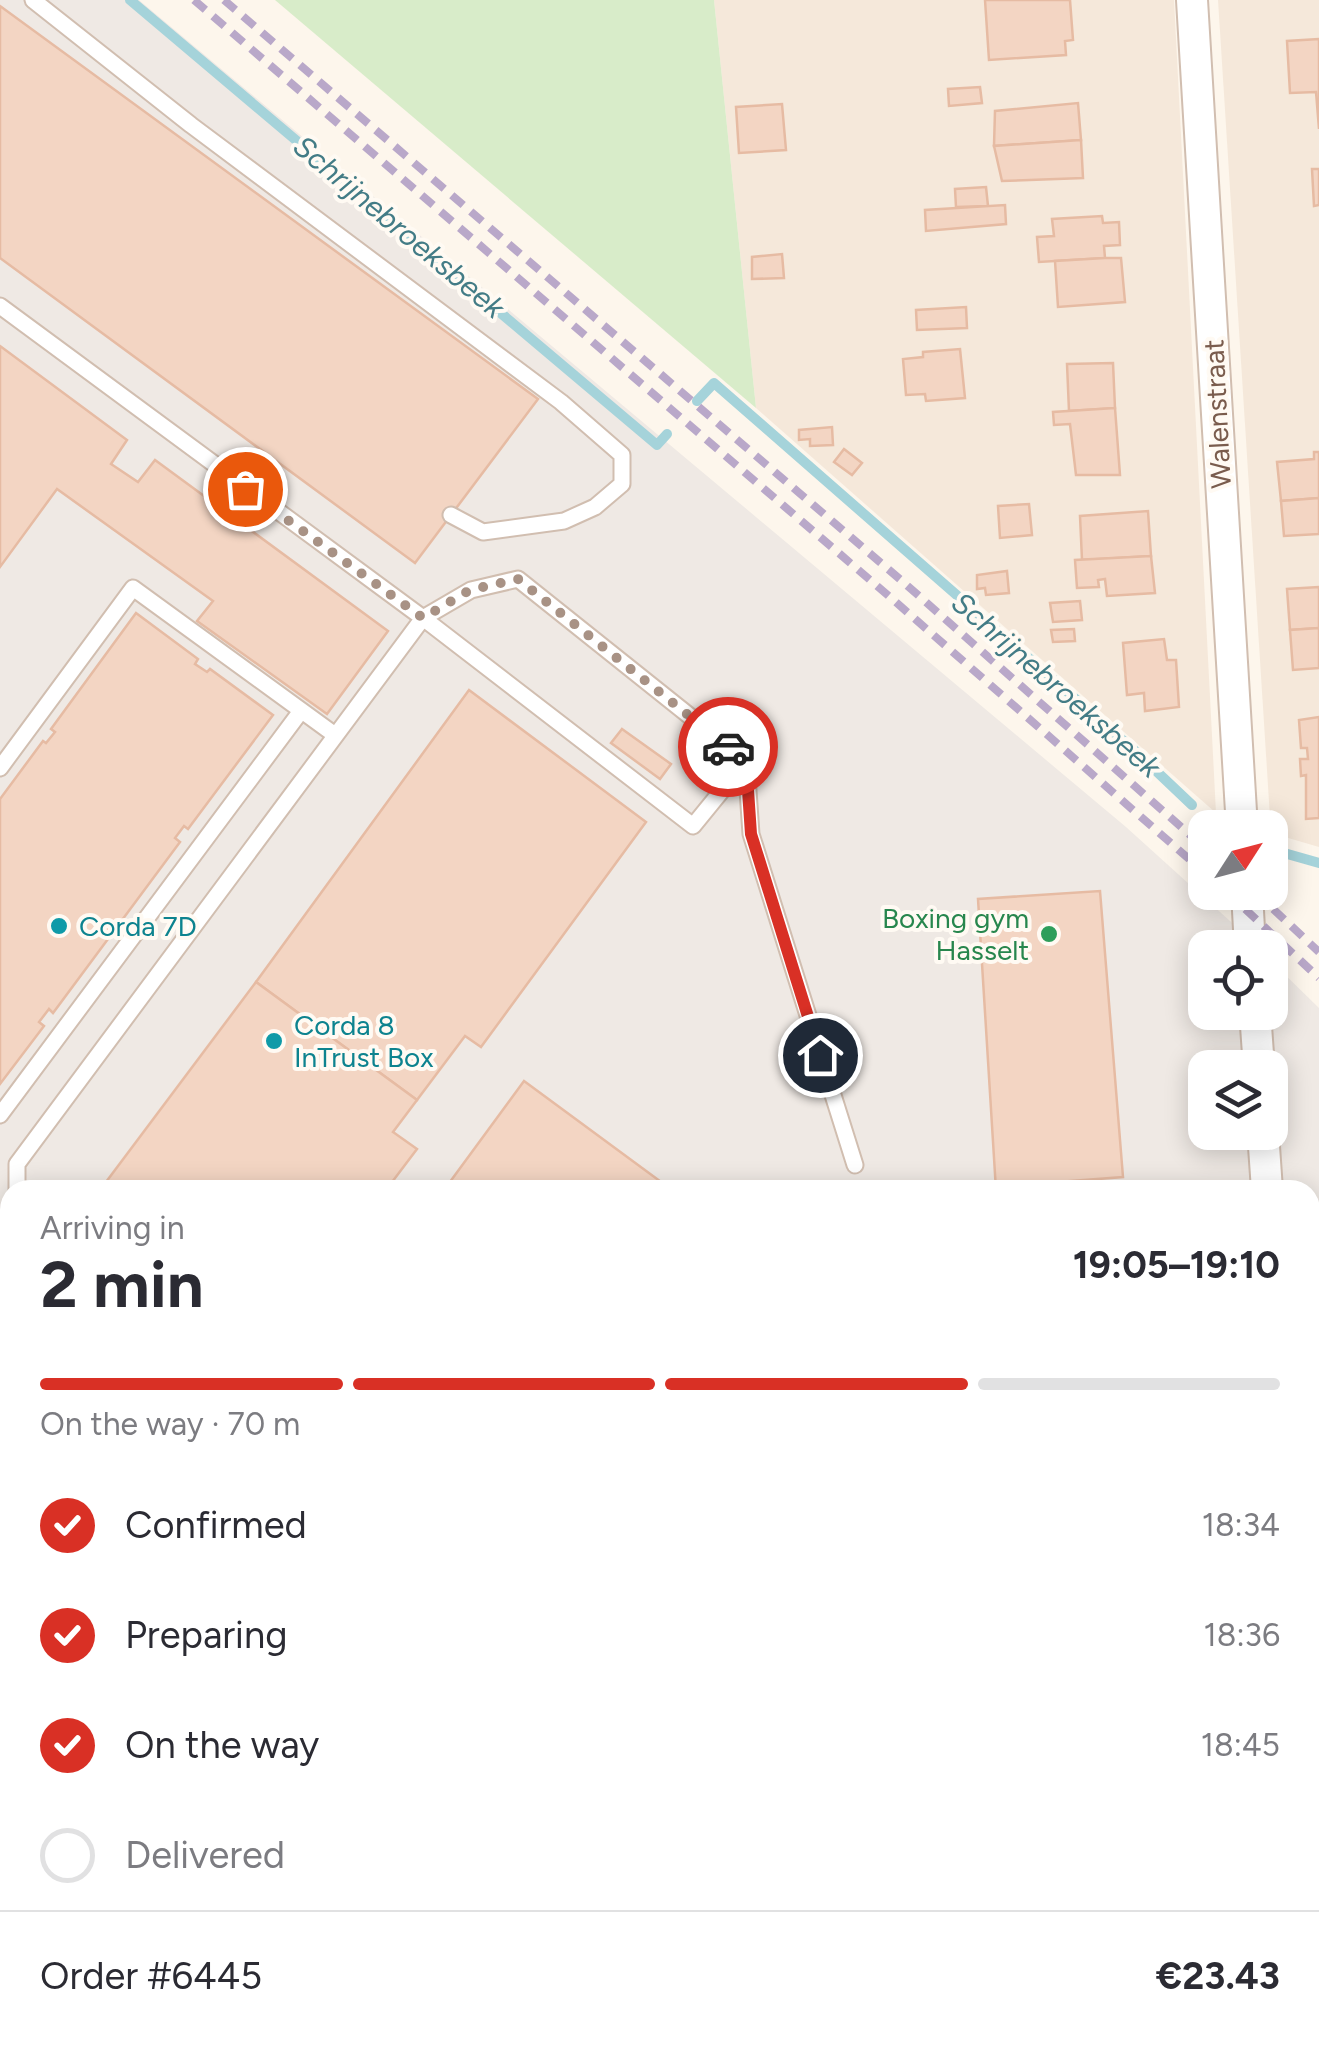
<!DOCTYPE html>
<meta charset="utf-8">
<style>
:root{--surface:#fff;--page:#f7f7f7;--text:#2b2b33;--muted:#7c7c81;--line:#e1e1e2;--accent:#d93025}
body{margin:0;font-family:Figtree,sans-serif;background:var(--page);color:var(--text);height:100vh;display:flex;flex-direction:column;font-size:38px;white-space:nowrap}
*{box-sizing:border-box;margin:0}
p{font-size:32px;color:var(--muted)}
.icon{flex:none;width:55px;height:55px;fill:none;stroke:currentColor;stroke-width:2;stroke-linecap:round;stroke-linejoin:round}
.map{position:relative;flex:1;overflow:hidden}
.sheet{position:absolute;left:0px;top:1180px;width:1320px;height:882px;display:flex;flex-direction:column;background:var(--surface);border-radius:30px 30px 0 0;box-shadow:0 5px 25px #0003}
.sheet>*{flex:none}
.needle{width:65px;rotate:54deg}
.fabs{position:absolute;left:1188px;top:810px;display:grid;gap:20px}
.fabs a{display:grid;place-items:center;width:100px;height:100px;border-radius:20px;background:var(--surface);box-shadow:0 5px 25px #0003;font-size:50px}
.pin{position:absolute;display:grid;place-items:center;width:85px;height:85px;color:#fff;margin:-42px;border:5px solid #fff;border-radius:50%;box-shadow:0 2px 10px #0007}
.courier{position:absolute;display:grid;place-items:center;width:100px;height:100px;margin:-50px;border:8px solid #d93025;border-radius:50%;background:#fff;color:#222;box-shadow:0 2px 12px #0007}
.summary em{font-style:normal;font-weight:700}
.summary div{display:flex;flex-direction:column-reverse}
.summary{display:flex;align-items:center;justify-content:space-between;height:170px;padding:0 40px}
h1{font-size:65px;font-weight:700;line-height:75px}
.bar{display:grid;grid-template-columns:repeat(4,1fr);gap:15px 10px;align-content:center;height:120px;padding:0 40px}
.bar i{height:12px;border-radius:8px;background:var(--line)}
.bar .on{background:var(--accent)}
.bar p{grid-column:span 4}
.line{display:flex;align-items:center;gap:25px;padding:0 40px;border-top:2px solid var(--line)}
.line div{flex:1}
ol{padding:0 40px;list-style:none}
li{display:flex;align-items:center;gap:30px;height:110px}
li p{margin-inline-start:auto}
li .icon{padding:10px;border-radius:50%;background:var(--accent);color:#fff;stroke-width:4}
li:last-child{color:var(--muted)}
li i{width:55px;height:55px;border:5px solid var(--line);border-radius:50%}
.map>svg:first-child{display:block}
.residential{fill:#f5e8da}
.industrial{fill:#efe9e4;fill-rule:evenodd}
.green{fill:#d8ecc9}
.lines{fill:none;stroke-linecap:round;stroke-linejoin:round}
.stream{stroke:#a5d3da;stroke-width:10}
.building{fill:#f3d5c3;stroke:#e6bba3;stroke-width:2.5}
.lane-casing{stroke:#d1beb0;stroke-width:19}
.street-casing{stroke:#d1beb0;stroke-width:34}
.lane{stroke:#fff;stroke-width:15}
.street{stroke:#fff;stroke-width:30}
.rail{stroke:#b9a8c9;stroke-width:8;stroke-dasharray:15 10;stroke-linecap:butt}
.done{stroke:#a89285;stroke-width:10;stroke-dasharray:0 18}
.route{stroke:#d93025;stroke-width:12}
.culture-dot{fill:#0f9aa8;stroke:#fffaf3;stroke-width:4}
.leisure-dot{fill:#2e9e5b;stroke:#fffaf3;stroke-width:4}
.labels{text-anchor:middle;stroke-width:8;stroke-linejoin:round;paint-order:stroke}
.street-label{font-size:28px;fill:#7a5c4d;stroke:#fffaf3}
.leisure-label{font-size:28px;fill:#27864d;stroke:#fffaf3;text-anchor:end}
.culture-label{font-size:28px;fill:#0d838f;stroke:#fffaf3;text-anchor:start}
.water-label{font-size:30px;font-style:italic;fill:#437c86;stroke:#fffaf3}
</style>
<div class="map">
<svg width="1319" height="2062" viewBox="0 0 1319 2062">
<rect width="100%" height="100%" fill="#fdf6ec"/>
<g class="residential">
<path d="M 714,0 L 1174,0 L 1216,813 L 756,408 Z"/>
<path d="M 1218,0 L 1319,0 L 1319,847 L 1271,833 Z"/>
</g>
<path class="industrial" d="M 0,0 L 139,0 L 1126,827 L 1230,921 L 1257,947 L 1205,948 L 1205,1012 L 1270,1012 L 1270,960 L 1319,1008 L 1319,2062 L 0,2062 ZM 1205,1068 L 1270,1068 L 1270,1132 L 1205,1132 ZM 10,1190 L 1310,1190 L 1310,2052 L 10,2052 Z"/>
<g class="green">
<path d="M 275,0 L 714,0 L 756,408 Z"/>
<path d="M 117,2053 L 259,2053 L 253,2062 L 110,2062 Z"/>
</g>
<g class="lines">
<g class="stream">
<path d="M 130,0 L 657,445 L 667,434"/>
<path d="M 697,401 L 714,383 L 1134,750 L 1192,805"/>
<path d="M 1270,849 L 1319,863"/>
</g>
</g>
<g class="building">
<path d="M 985,0 L 1070,0 L 1073,40 L 1065,41 L 1066,55 L 989,60 Z"/>
<path d="M 0,6 L 538,399 L 415,563 L 0,258 Z"/>
<path d="M 1319,39 L 1319,129 L 1316,92 L 1290,93 L 1287,41 Z"/>
<path d="M 980,87 L 982,103 L 949,106 L 948,89 Z"/>
<path d="M 1078,103 L 1081,140 L 994,146 L 995,111 Z"/>
<path d="M 782,104 L 786,150 L 739,153 L 736,107 Z"/>
<path d="M 1081,140 L 1083,178 L 1002,181 L 994,146 Z"/>
<path d="M 1312,169 L 1319,169 L 1319,205 L 1314,206 Z"/>
<path d="M 986,187 L 988,206 L 956,207 L 955,189 Z"/>
<path d="M 1005,205 L 1006,224 L 926,231 L 925,210 Z"/>
<path d="M 1102,216 L 1103,223 L 1119,222 L 1120,245 L 1104,246 L 1105,258 L 1039,262 L 1037,237 L 1054,236 L 1052,219 Z"/>
<path d="M 782,254 L 784,278 L 752,279 L 752,257 Z"/>
<path d="M 1105,258 L 1121,258 L 1125,302 L 1058,307 L 1055,261 Z"/>
<path d="M 966,307 L 967,328 L 917,330 L 916,310 Z"/>
<path d="M 0,346 L 127,440 L 111,464 L 138,482 L 155,460 L 388,631 L 327,714 L 197,621 L 213,601 L 57,489 L 0,567 Z"/>
<path d="M 960,349 L 965,398 L 926,401 L 925,394 L 906,395 L 903,359 L 923,357 L 923,352 Z"/>
<path d="M 1113,363 L 1115,408 L 1069,411 L 1067,364 Z"/>
<path d="M 1115,408 L 1120,475 L 1076,475 L 1070,424 L 1054,425 L 1053,412 Z"/>
<path d="M 832,427 L 833,445 L 810,446 L 810,439 L 799,440 L 799,430 Z"/>
<path d="M 844,449 L 862,463 L 852,475 L 834,462 Z"/>
<path d="M 1314,452 L 1319,452 L 1319,498 L 1281,501 L 1277,462 L 1314,459 Z"/>
<path d="M 1319,498 L 1319,534 L 1284,536 L 1281,501 Z"/>
<path d="M 1029,504 L 1032,535 L 1000,538 L 998,506 Z"/>
<path d="M 1148,511 L 1151,556 L 1082,560 L 1080,516 Z"/>
<path d="M 1151,556 L 1155,593 L 1107,596 L 1105,579 L 1098,580 L 1099,587 L 1077,588 L 1075,560 Z"/>
<path d="M 1007,571 L 1009,593 L 986,595 L 985,588 L 977,589 L 977,575 Z"/>
<path d="M 1319,587 L 1319,628 L 1290,630 L 1287,589 Z"/>
<path d="M 1080,601 L 1082,620 L 1053,622 L 1050,603 Z"/>
<path d="M 136,613 L 198,659 L 195,664 L 207,672 L 210,669 L 273,715 L 188,829 L 184,826 L 175,838 L 180,842 L 53,1013 L 49,1009 L 39,1022 L 44,1026 L 0,1084 L 0,799 L 43,741 L 46,743 L 55,732 L 51,729 Z"/>
<path d="M 1319,628 L 1319,668 L 1293,670 L 1290,630 Z"/>
<path d="M 1074,629 L 1075,641 L 1053,642 L 1051,630 Z"/>
<path d="M 1164,639 L 1167,660 L 1176,660 L 1179,707 L 1145,711 L 1144,693 L 1127,695 L 1123,643 Z"/>
<path d="M 469,690 L 646,822 L 481,1047 L 465,1036 L 417,1100 L 256,982 Z"/>
<path d="M 1319,717 L 1319,818 L 1306,819 L 1306,775 L 1301,776 L 1300,759 L 1308,759 L 1307,748 L 1301,748 L 1299,720 Z"/>
<path d="M 622,729 L 671,764 L 660,779 L 611,743 Z"/>
<path d="M 1100,891 L 1123,1177 L 1046,1183 L 1047,1190 L 996,1190 L 978,899 Z"/>
<path d="M 256,982 L 417,1100 L 393,1132 L 417,1149 L 386,1190 L 100,1190 Z"/>
<path d="M 524,1081 L 672,1190 L 444,1190 Z"/>
<path d="M 259,2052 L 476,2052 L 489,2062 L 253,2062 Z"/>
<path d="M 572,2052 L 745,2052 L 738,2062 L 585,2062 Z"/>
<path d="M 1056,2052 L 1178,2052 L 1179,2062 L 1056,2062 Z"/>
</g>
<g class="lines">
<defs>
<g id="lane">
<path d="M 33,0 L 191,125 L 561,402 L 622,455 L 622,484 L 595,507 L 564,521 L 483,532 L 451,515"/>
<path d="M 0,306 L 423,618 L 471,590 L 518,579 L 746,761 L 693,826 L 423,618 L 17,1164 L 17,1190"/>
<path d="M 746,761 L 751,834 L 855,1165"/>
<path d="M 0,768 L 133,588 L 335,735"/>
<path d="M 0,1115 L 301,711"/>
<path d="M 0,1227 L 10,1235"/>
<path d="M 0,1263 L 10,1249"/>
<path d="M 775,2062 L 789,2052"/>
</g>
<g id="street">
<path d="M 1192,0 L 1242,828"/>
<path d="M 1247,892 L 1250,948"/>
<path d="M 1255,1012 L 1259,1068"/>
<path d="M 1263,1132 L 1267,1190"/>
<path d="M 1310,1807 L 1319,1942"/>
</g>
</defs>
<use href="#lane" class="lane-casing"/>
<use href="#street" class="street-casing"/>
<use href="#lane" class="lane"/>
<use href="#street" class="street"/>
<g class="rail">
<path d="M 194,0 L 890,597 L 1205,873"/>
<path d="M 224,0 L 902,581 L 1205,848"/>
<path d="M 1227,892 L 1319,978"/>
<path d="M 1255,892 L 1319,952"/>
</g>
</g>
<g class="lines">
<path class="done" d="M 245,489 L 423,618 L 470,590 L 518,579 L 728,747"/>
<path class="route" d="M 728,747 L 746,761 L 751,834 L 820,1055"/>
</g>
<g class="culture-dot">
<circle cx="59" cy="926" r="10"/>
<circle cx="274" cy="1041" r="10"/>
</g>
<circle class="leisure-dot" cx="1049" cy="934" r="10"/>
<g class="labels">
<g class="street-label">
<text transform="translate(1217 414) rotate(-93)" y="10">Walenstraat</text>
</g>
<g class="leisure-label">
<text x="1029" y="928">Boxing gym<tspan x="1029" dy="32">Hasselt</tspan></text>
</g>
<g class="culture-label">
<text x="79" y="936">Corda 7D</text>
<text x="294" y="1035">Corda 8<tspan x="294" dy="32">InTrust Box</tspan></text>
</g>
<g class="water-label">
<text transform="translate(399 227) rotate(40)" y="10">Schrijnebroeksbeek</text>
<text transform="translate(1056 685) rotate(41)" y="10">Schrijnebroeksbeek</text>
</g>
</g>
</svg>
<div class="fabs">
<a><svg class="needle" viewBox="-14 -14 28 28"><path d="M0-13l5 13h-10z" fill="#e53935"/><path d="M0 13l5-13h-10z" fill="#7c7c81"/></svg></a>
<a><svg class="icon" aria-label="locate" viewBox="0 0 24 24"><circle cx="12" cy="12" r="6"/><path d="M12 2v4M12 18v4M2 12h4M18 12h4"/></svg></a>
<a><svg class="icon" aria-label="layers" viewBox="0 0 24 24"><path d="M12 4l9 5-9 5-9-5zM3 14l9 5 9-5"/></svg></a>
</div>
<div class="pin" style="left:245px;top:489px;background:#ea580c"><svg class="icon" aria-label="bag" viewBox="0 0 24 24"><path d="M5 8h14l-1 12H6zM9 8a3 3 0 0 1 6 0"/></svg></div>
<div class="pin" style="left:820px;top:1055px;background:#1f2937"><svg class="icon" aria-label="home" viewBox="0 0 24 24"><path d="M3 11l9-7 9 7M6 9v11h12V9"/></svg></div>
<div class="courier" style="left:728px;top:747px"><svg class="icon" aria-label="car" viewBox="0 0 24 24"><path d="M5 17H2v-5l4-1 3-4h7l3 4 3 1v5h-3M9 17h6M6 11h13"/><circle cx="7" cy="17" r="2"/><circle cx="17" cy="17" r="2"/></svg></div>
<section class="sheet">
<div class="summary"><div><h1>2 min</h1><p>Arriving in</p></div><em>19:05–19:10</em></div>
<div class="bar"><i class="on"></i><i class="on"></i><i class="on"></i><i></i><p>On the way · 70 m</p></div>
<ol>
<li><svg class="icon" aria-label="check" viewBox="0 0 24 24"><path d="M5 12l5 5 9-10"/></svg>Confirmed<p>18:34</p></li>
<li><svg class="icon" aria-label="check" viewBox="0 0 24 24"><path d="M5 12l5 5 9-10"/></svg>Preparing<p>18:36</p></li>
<li><svg class="icon" aria-label="check" viewBox="0 0 24 24"><path d="M5 12l5 5 9-10"/></svg>On the way<p>18:45</p></li>
<li><i></i>Delivered</li>
</ol>
<div class="line" style="height:130px"><div>Order #6445</div><b>€23.43</b></div>
</section>
</div>
